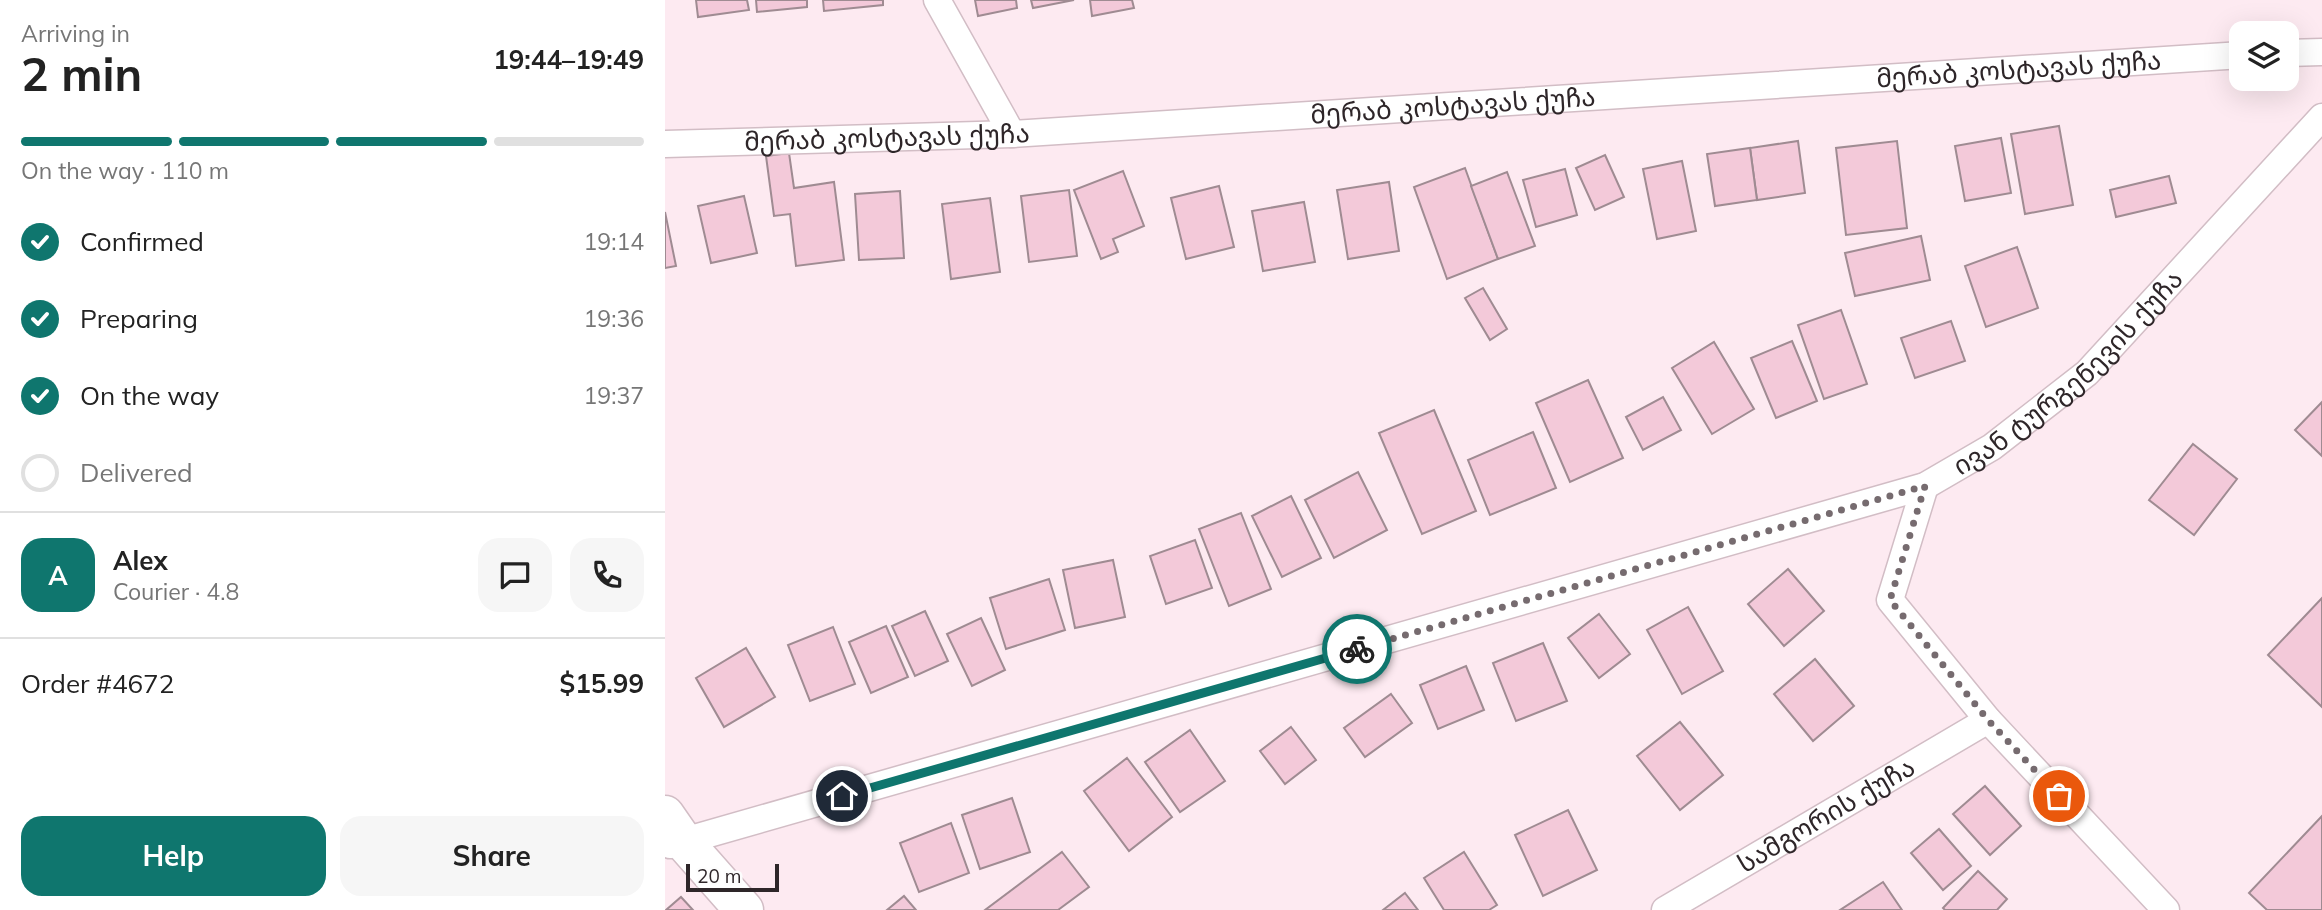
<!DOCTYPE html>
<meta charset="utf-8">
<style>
:root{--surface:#fff;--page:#f6f6f6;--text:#222;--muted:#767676;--line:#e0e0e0;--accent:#0f766e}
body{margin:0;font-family:Mulish,"Noto Sans Georgian",sans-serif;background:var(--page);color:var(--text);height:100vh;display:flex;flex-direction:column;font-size:26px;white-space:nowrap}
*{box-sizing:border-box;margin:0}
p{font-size:23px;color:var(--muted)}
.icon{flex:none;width:38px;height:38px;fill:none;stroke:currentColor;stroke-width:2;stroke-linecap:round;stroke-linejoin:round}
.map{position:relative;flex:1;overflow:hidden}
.sheet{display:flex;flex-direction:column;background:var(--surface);width:665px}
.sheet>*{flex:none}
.tools{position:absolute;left:1564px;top:21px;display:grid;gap:14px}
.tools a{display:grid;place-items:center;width:70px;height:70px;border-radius:14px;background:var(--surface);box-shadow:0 7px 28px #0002;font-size:35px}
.scale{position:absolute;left:21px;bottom:18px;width:93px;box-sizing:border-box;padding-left:7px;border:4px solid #2e2629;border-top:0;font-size:19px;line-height:24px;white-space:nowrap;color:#2e2629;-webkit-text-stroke:5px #fdfdfd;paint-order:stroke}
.pin{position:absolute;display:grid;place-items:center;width:60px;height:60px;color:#fff;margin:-30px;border:4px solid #fff;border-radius:50%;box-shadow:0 2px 7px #0007}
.courier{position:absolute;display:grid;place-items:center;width:70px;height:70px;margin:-35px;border:5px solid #0f766e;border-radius:50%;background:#fff;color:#222;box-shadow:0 2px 9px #0007}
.head em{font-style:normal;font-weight:700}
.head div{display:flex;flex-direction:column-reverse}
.head{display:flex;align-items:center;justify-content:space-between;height:119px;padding:0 21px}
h1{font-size:46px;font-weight:700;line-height:52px}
.bar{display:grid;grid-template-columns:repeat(4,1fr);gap:10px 7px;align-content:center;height:84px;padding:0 21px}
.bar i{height:9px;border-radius:5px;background:var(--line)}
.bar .selected{background:var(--accent)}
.bar p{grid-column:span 4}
.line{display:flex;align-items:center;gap:18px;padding:0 21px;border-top:2px solid var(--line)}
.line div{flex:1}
.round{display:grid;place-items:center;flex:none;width:74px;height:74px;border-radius:21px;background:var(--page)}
ol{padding:0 21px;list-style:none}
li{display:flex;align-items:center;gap:21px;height:77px}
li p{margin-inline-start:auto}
li .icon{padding:7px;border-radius:50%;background:var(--accent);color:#fff;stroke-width:4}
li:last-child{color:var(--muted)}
li i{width:38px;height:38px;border:4px solid var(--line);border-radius:50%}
.primary-button{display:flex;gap:14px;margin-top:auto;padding:14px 21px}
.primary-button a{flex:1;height:80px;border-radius:21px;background:var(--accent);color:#fff;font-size:28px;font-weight:700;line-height:80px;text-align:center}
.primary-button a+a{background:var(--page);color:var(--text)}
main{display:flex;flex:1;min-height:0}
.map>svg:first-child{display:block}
.building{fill:#f3c9d9;stroke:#9f8b92;stroke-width:2}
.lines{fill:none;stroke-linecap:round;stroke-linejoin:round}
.street-casing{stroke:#d2bdc5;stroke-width:29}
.secondary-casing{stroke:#d2bdc5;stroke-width:41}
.street{stroke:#fff;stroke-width:26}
.secondary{stroke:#fff;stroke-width:38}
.done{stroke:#766b6f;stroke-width:7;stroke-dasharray:0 12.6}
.route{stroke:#0f766e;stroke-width:9}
.labels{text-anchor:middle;stroke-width:7;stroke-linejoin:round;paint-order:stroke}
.street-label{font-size:26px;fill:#2e2629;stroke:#fdfdfd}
</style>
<main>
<section class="sheet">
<div class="head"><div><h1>2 min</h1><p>Arriving in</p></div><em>19:44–19:49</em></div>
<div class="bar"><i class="selected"></i><i class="selected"></i><i class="selected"></i><i></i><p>On the way · 110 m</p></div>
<ol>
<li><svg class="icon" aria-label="check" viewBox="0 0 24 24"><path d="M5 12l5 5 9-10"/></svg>Confirmed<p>19:14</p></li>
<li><svg class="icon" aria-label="check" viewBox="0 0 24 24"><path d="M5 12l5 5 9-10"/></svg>Preparing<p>19:36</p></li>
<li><svg class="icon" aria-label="check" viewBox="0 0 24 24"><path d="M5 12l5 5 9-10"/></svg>On the way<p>19:37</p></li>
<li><i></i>Delivered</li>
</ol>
<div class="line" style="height:126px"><b class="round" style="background:var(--accent);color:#fff">A</b><div><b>Alex</b><p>Courier · 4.8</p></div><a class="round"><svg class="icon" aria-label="chat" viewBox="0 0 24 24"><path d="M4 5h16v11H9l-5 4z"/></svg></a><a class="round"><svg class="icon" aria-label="phone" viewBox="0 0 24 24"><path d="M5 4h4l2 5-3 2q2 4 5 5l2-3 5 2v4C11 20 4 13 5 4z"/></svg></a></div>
<div class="line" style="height:91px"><div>Order #4672</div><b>$15.99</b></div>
<div class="primary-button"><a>Help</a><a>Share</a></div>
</section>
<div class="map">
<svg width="1657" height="910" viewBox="0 0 1657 910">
<rect width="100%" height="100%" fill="#fdeaf1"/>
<g class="building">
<path d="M 31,0 L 82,0 L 84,10 L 33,17 Z"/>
<path d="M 91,0 L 142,0 L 142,7 L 92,12 Z"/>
<path d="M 158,0 L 218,0 L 218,5 L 159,11 Z"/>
<path d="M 310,0 L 351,0 L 352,8 L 313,16 Z"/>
<path d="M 366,0 L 409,0 L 368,8 Z"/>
<path d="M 425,0 L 467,0 L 469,8 L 427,16 Z"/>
<path d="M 1394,126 L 1408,205 L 1360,214 L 1346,134 Z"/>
<path d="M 1336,138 L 1346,193 L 1300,201 L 1290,146 Z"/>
<path d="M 1133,141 L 1140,193 L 1092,200 L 1085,148 Z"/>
<path d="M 1232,141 L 1242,228 L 1181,235 L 1171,148 Z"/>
<path d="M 1085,148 L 1092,200 L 1050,206 L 1042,154 Z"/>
<path d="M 124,153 L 129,188 L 169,182 L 179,260 L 131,266 L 125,214 L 109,216 L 101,156 Z"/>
<path d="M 940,155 L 959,197 L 930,210 L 911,168 Z"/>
<path d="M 1017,161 L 1031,231 L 992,239 L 978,169 Z"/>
<path d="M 800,168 L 833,259 L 782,279 L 749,187 Z"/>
<path d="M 900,169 L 912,215 L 871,227 L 858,180 Z"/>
<path d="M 458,171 L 479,226 L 448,239 L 453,252 L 436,259 L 409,190 Z"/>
<path d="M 842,172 L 870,246 L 833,259 L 806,186 Z"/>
<path d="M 1504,176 L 1511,203 L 1451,217 L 1445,190 Z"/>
<path d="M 724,182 L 734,251 L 683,259 L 672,190 Z"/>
<path d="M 554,186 L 569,247 L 521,259 L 506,198 Z"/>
<path d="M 404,190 L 412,256 L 364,262 L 356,196 Z"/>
<path d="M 235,191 L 239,258 L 194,260 L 190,194 Z"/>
<path d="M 79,196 L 92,253 L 46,263 L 33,206 Z"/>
<path d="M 325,198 L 335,272 L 286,279 L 277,204 Z"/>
<path d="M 639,202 L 650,262 L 598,271 L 587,211 Z"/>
<path d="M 0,212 L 11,266 L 0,268 Z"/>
<path d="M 1256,236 L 1265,280 L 1190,296 L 1180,253 Z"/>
<path d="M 1352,247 L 1373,308 L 1321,327 L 1300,266 Z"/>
<path d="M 818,288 L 842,329 L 825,340 L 800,298 Z"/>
<path d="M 1176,310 L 1202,384 L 1159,399 L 1133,325 Z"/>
<path d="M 1286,321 L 1300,361 L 1250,378 L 1236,338 Z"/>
<path d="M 1127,341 L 1152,401 L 1111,418 L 1086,358 Z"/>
<path d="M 1049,342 L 1089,409 L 1047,434 L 1007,368 Z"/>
<path d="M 923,380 L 958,458 L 905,482 L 871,403 Z"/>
<path d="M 998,397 L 1016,430 L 978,450 L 961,417 Z"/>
<path d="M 1657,402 L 1657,456 L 1630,430 Z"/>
<path d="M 769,410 L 811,511 L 757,534 L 714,433 Z"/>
<path d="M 868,432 L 891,488 L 825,515 L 803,460 Z"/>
<path d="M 1528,444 L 1572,479 L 1529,535 L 1484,500 Z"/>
<path d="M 693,472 L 722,530 L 669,558 L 640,500 Z"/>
<path d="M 626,496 L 656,558 L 617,577 L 587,516 Z"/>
<path d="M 576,513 L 606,589 L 564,606 L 534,529 Z"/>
<path d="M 530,540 L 547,588 L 501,604 L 485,556 Z"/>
<path d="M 448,560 L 460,617 L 410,628 L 398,570 Z"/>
<path d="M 1123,569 L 1159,611 L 1119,646 L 1083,604 Z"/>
<path d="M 384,579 L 400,630 L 341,649 L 325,598 Z"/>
<path d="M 1657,598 L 1657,707 L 1603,655 Z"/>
<path d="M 1023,607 L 1058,671 L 1017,694 L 982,630 Z"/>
<path d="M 260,611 L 283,661 L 250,676 L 227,626 Z"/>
<path d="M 934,614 L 965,654 L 934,678 L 903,638 Z"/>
<path d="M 316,618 L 340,670 L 307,686 L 282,634 Z"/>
<path d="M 221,626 L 243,677 L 206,693 L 184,642 Z"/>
<path d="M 168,627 L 190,684 L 145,701 L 123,645 Z"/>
<path d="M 878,643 L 902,701 L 851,721 L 828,663 Z"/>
<path d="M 81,648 L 110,697 L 59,727 L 31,678 Z"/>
<path d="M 1150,659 L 1189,706 L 1148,741 L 1109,694 Z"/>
<path d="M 801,666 L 819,710 L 773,729 L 755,685 Z"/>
<path d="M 726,694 L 747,723 L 700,757 L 679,728 Z"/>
<path d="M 1015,722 L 1058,775 L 1015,810 L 972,756 Z"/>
<path d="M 626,727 L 651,760 L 620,784 L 595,751 Z"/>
<path d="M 525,730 L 560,781 L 515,812 L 480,762 Z"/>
<path d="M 462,758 L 507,817 L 464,851 L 419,791 Z"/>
<path d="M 1320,786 L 1356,826 L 1325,855 L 1288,814 Z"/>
<path d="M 347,798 L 365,852 L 315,869 L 297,815 Z"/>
<path d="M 903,810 L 932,870 L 878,896 L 850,835 Z"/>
<path d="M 1657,816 L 1657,910 L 1602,910 L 1584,893 Z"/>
<path d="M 286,823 L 304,873 L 254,892 L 235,843 Z"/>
<path d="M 1274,829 L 1306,866 L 1278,890 L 1246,853 Z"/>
<path d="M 397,852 L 424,887 L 393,910 L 320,910 Z"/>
<path d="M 799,852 L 832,905 L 824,910 L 779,910 L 759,878 Z"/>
<path d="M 1313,871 L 1342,899 L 1332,910 L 1280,910 L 1278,908 Z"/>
<path d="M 1218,882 L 1237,910 L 1175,910 Z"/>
<path d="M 740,893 L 753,910 L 718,910 Z"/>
<path d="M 239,896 L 251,910 L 222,910 Z"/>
<path d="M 16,897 L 28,910 L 1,910 Z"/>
</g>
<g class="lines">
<defs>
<g id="street">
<path d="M 272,0 L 347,134"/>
<path d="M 1622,53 L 1657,52"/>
<path id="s1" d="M 0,144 L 347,134 L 1577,55"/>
<path d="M 1260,486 L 1225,600 L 1323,720 L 1501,910"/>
<path id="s2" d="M 5,845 L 1260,486 L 1327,447 L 1422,373 L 1657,117"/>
<path id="s3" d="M 1000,910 L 1323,720"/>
</g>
<path id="secondary" d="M 0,815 L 18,841 L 79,910"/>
</defs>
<use href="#street" class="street-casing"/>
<use href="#secondary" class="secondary-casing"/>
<use href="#street" class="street"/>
<use href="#secondary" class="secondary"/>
</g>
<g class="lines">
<path class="done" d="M 692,649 L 1260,486 L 1225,600 L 1323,720 L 1394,796"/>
<path class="route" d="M 177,796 L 692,649"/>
</g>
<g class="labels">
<g class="street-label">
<text dy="9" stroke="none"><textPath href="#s1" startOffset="1356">მერაბ კოსტავას ქუჩა</textPath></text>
<text dy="9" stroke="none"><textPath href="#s1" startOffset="789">მერაბ კოსტავას ქუჩა</textPath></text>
<text dy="9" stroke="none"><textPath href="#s1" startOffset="222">მერაბ კოსტავას ქუჩა</textPath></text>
<text dy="9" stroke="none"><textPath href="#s2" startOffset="1489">ივან ტურგენევის ქუჩა</textPath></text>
<text dy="9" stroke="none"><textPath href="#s3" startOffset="187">სამგორის ქუჩა</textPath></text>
</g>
</g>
</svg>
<div class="tools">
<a><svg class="icon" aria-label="layers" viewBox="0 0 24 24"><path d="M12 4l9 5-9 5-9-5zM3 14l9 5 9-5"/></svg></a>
</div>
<div class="scale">20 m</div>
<div class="pin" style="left:1394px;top:796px;background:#ea580c"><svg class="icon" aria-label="bag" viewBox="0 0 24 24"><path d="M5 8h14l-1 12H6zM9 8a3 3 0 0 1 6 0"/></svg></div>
<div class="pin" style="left:177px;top:796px;background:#1f2937"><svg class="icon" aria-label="home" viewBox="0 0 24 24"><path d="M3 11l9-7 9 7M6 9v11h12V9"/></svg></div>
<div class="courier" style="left:692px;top:649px"><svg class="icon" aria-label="bike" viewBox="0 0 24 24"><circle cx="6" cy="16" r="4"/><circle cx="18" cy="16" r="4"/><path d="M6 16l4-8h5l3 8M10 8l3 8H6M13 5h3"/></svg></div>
</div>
</main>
